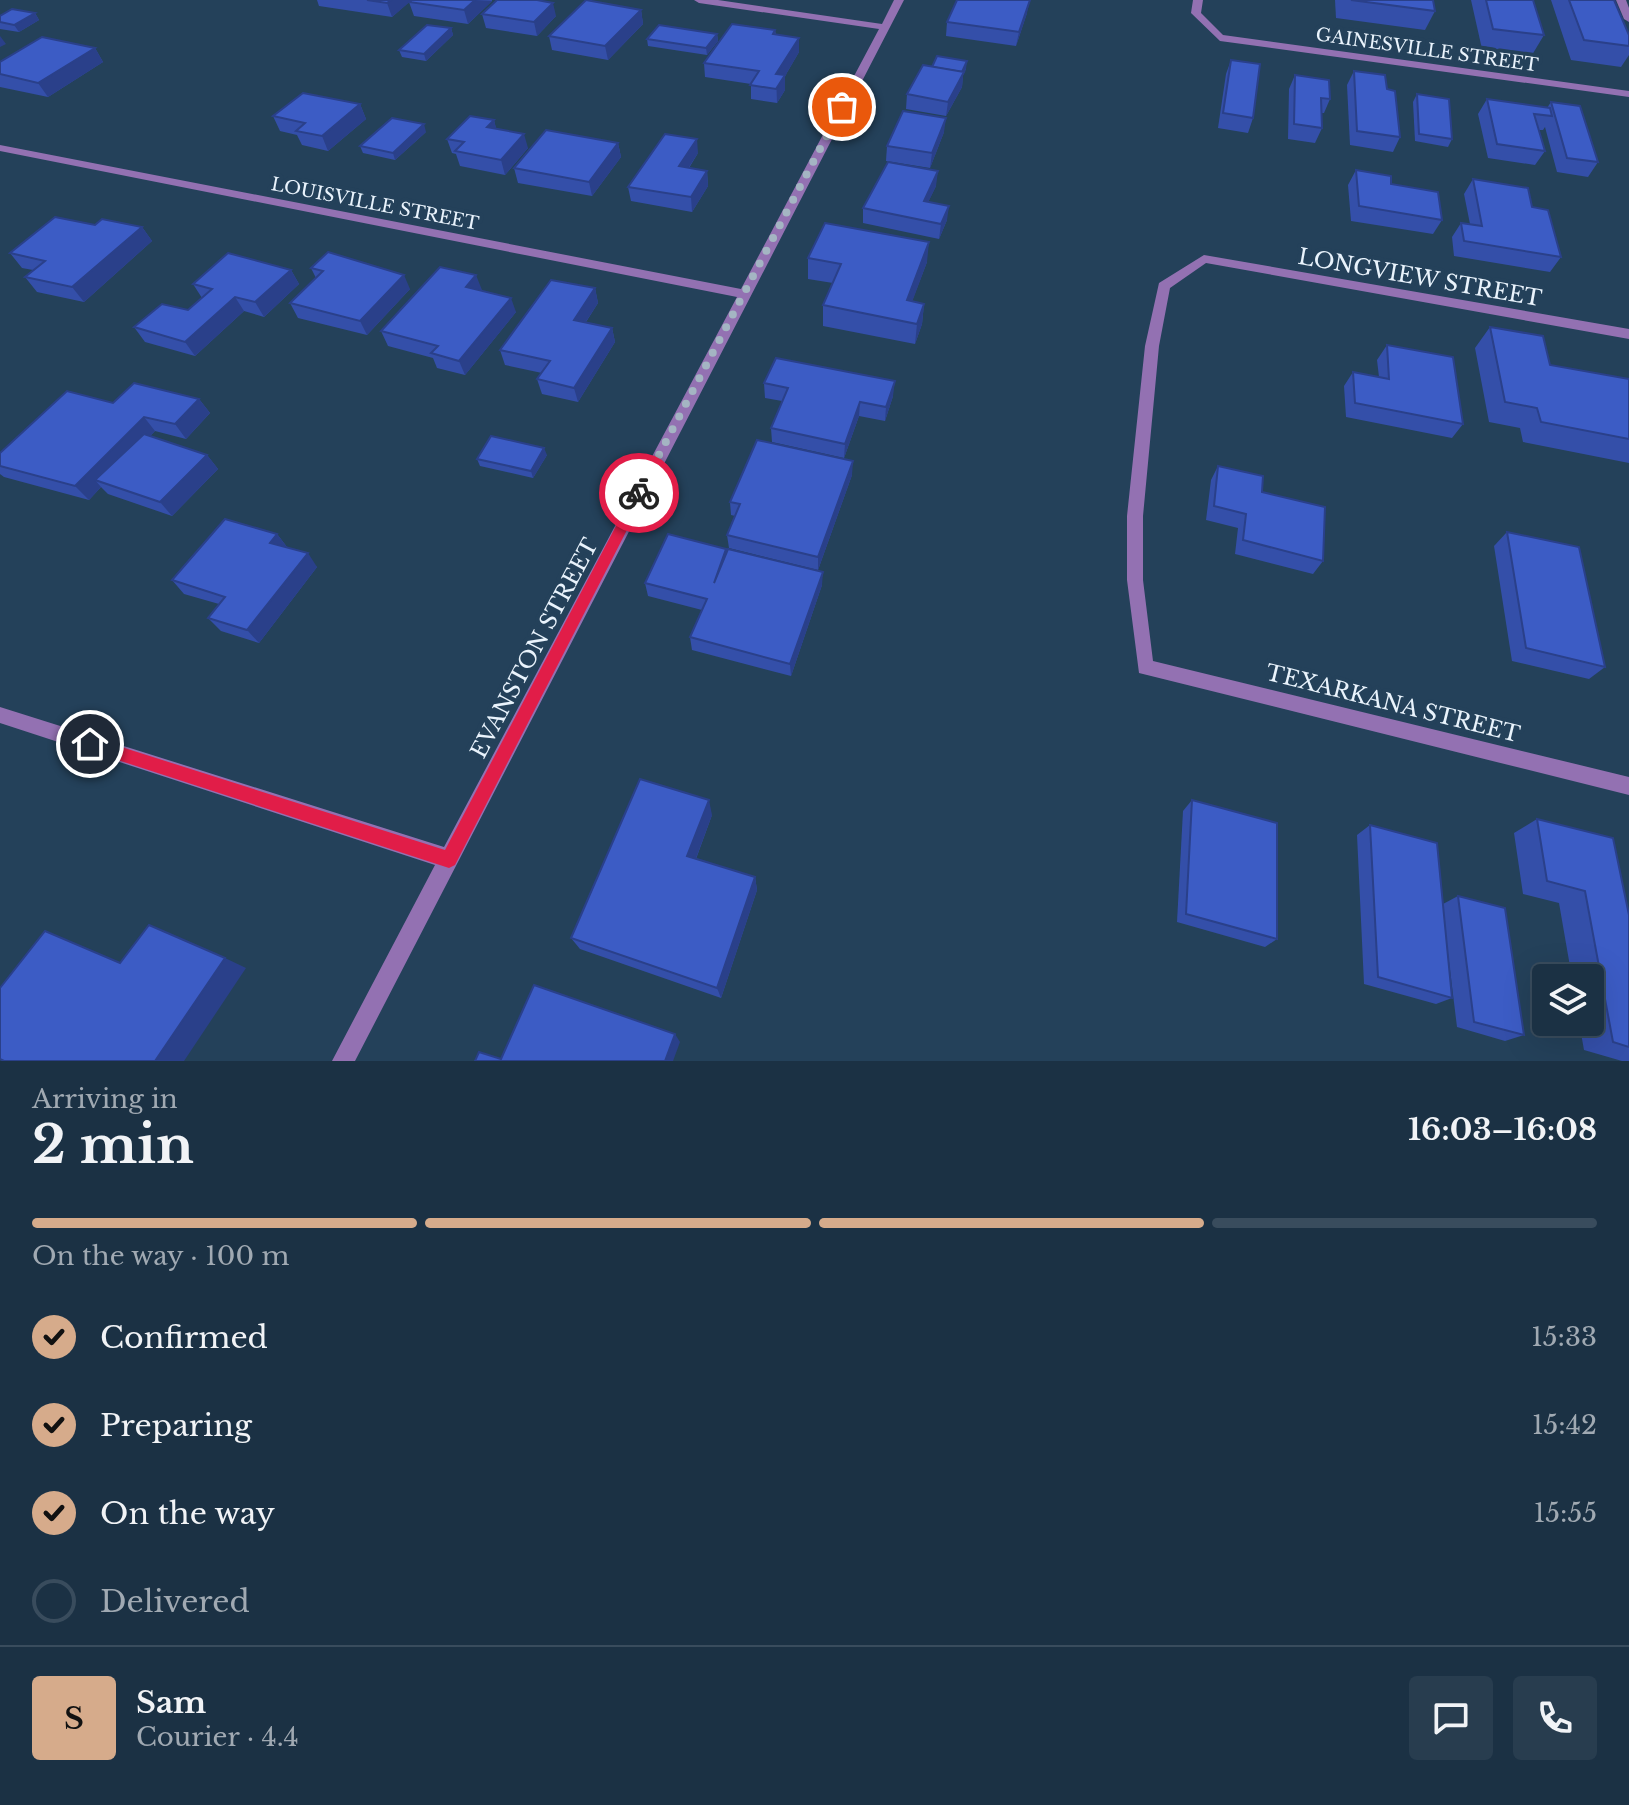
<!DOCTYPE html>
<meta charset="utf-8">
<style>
:root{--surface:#1b3144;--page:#283d4f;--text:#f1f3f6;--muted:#a0a9b2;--line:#394c5d;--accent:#d6ab8b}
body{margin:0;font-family:"Libre Baskerville",serif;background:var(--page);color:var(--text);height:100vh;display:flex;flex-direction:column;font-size:30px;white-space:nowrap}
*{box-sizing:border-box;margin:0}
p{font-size:26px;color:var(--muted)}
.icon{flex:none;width:44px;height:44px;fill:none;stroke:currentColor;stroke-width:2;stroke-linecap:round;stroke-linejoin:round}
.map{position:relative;height:1061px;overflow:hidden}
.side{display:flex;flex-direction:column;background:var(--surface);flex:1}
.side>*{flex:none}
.tools{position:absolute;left:1532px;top:964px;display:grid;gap:16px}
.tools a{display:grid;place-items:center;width:72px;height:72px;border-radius:8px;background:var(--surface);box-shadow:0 8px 32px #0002,0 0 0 2px var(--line);font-size:40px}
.pin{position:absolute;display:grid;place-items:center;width:68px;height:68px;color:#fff;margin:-34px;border:4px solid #fff;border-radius:50%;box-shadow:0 2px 8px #0007}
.courier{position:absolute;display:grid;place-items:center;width:80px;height:80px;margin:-40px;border:6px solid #e11d48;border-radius:50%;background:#fff;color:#222;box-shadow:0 2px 10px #0007}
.overview em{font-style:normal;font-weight:800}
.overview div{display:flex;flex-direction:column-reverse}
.overview{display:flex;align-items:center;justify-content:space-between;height:136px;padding:0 32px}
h1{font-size:52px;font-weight:800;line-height:60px}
.bar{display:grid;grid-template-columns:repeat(4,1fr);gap:12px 8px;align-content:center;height:96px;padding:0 32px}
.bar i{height:10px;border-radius:6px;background:var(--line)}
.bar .selected{background:var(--accent)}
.bar p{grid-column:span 4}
.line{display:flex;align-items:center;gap:20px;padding:0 32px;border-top:2px solid var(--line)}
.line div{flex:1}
.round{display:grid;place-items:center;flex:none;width:84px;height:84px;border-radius:8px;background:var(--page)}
ol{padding:0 32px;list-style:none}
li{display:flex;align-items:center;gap:24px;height:88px}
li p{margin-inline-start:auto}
li .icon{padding:8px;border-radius:50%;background:var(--accent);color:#111;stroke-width:4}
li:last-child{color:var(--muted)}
li i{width:44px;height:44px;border:4px solid var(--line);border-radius:50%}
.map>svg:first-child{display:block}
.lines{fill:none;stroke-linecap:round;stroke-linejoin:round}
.service{fill:#9371b2;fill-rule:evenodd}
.minor{fill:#9371b2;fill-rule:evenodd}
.wall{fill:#344fa9}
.shaded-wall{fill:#2a408a}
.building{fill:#3c5cc5;stroke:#2a408a;stroke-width:2}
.route{fill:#e11d48}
.done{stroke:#a4b5c3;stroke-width:8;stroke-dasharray:0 14.4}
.labels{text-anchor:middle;stroke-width:8;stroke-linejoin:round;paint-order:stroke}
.far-street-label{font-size:18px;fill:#e9f3fc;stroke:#24415a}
.street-label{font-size:22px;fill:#e9f3fc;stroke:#24415a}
</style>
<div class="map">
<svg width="1629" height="1061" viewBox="0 0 1629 1061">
<rect width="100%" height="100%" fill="#24415a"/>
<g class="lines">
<path class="service" d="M 1616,0 L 1626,0 L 1629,8 L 1629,22 L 1624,19 Z"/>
<g class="minor">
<path d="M 694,0 L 718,0 L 882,24 L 894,0 L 904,0 L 355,1061 L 332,1061 L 435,865 L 0,723 L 0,707 L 444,847 L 737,297 L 0,151 L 0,145 L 741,289 L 879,29 L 699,3 Z"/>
<path d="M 1193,0 L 1203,0 L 1201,13 L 1223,35 L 1629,91 L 1629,97 L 1220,41 L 1191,13 Z"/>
<path d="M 1204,255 L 1629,329 L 1629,339 L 1206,263 L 1170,288 L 1159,346 L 1143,516 L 1143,580 L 1153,661 L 1629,777 L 1629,795 L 1139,673 L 1127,580 L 1127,516 L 1145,346 L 1159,283 Z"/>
</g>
</g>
<g class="wall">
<path d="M 317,0 L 492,0 L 492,1 L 468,24 L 414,16 L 409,2 L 392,17 L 319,6 Z"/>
<path d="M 1335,0 L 1433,0 L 1435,11 L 1425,30 L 1336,18 Z"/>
<path d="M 1471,0 L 1533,0 L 1544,35 L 1532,55 L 1482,49 Z"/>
<path d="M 1551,0 L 1614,0 L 1629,35 L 1629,55 L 1621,67 L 1571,60 Z"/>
<path d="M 641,10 L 643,24 L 608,60 L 552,50 L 549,36 Z"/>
<path d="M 35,13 L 39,20 L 19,32 L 0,29 L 0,16 Z"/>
<path d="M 1027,13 L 1016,46 L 946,36 L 947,22 Z"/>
<path d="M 482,14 L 556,16 L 537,36 L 486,28 Z"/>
<path d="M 451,28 L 453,35 L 426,61 L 402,57 L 399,50 Z"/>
<path d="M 775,30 L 776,35 L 799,38 L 799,52 L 785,76 L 785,90 L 777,103 L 751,99 L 751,84 L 705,77 L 704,63 Z"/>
<path d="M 717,34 L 718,41 L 707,55 L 648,46 L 647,39 Z"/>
<path d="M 95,48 L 103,62 L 48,97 L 0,87 L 0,62 Z"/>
<path d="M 1231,60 L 1253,118 L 1248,133 L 1218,128 L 1226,74 Z"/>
<path d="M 932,67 L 966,69 L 963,75 L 962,87 L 946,116 L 906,109 L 907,94 Z"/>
<path d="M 1354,71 L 1387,89 L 1400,137 L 1393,152 L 1350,145 L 1347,85 Z"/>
<path d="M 1295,75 L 1330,99 L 1324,113 L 1321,113 L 1322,128 L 1315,143 L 1288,139 L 1289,89 Z"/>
<path d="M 1417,94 L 1452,139 L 1448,147 L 1415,141 L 1413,102 Z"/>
<path d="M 1487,99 L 1547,108 L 1551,102 L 1598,162 L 1588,177 L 1557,172 L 1545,127 L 1543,130 L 1539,130 L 1545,151 L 1535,165 L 1488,158 L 1478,114 Z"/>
<path d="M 360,104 L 366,119 L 328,151 L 302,145 L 297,135 L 280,131 L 273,116 Z"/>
<path d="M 494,120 L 496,129 L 528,148 L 505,175 L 460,166 L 456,154 L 452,153 L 447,139 Z"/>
<path d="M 426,132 L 395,160 L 363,153 L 360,146 Z"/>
<path d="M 944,132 L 930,168 L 886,161 L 887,146 Z"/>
<path d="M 618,143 L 621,157 L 592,196 L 518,183 L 514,168 Z"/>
<path d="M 698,153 L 689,168 L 707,171 L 708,186 L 692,212 L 631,201 L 628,187 Z"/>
<path d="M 1356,170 L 1391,184 L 1442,220 L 1433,234 L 1351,221 L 1348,185 Z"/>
<path d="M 1473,179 L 1532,207 L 1561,257 L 1550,272 L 1454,256 L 1452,237 L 1461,223 L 1470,224 L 1464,194 Z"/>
<path d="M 936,186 L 928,202 L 947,220 L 939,239 L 863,223 L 863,208 Z"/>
<path d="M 95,225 L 142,227 L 152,241 L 84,302 L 37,292 L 25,277 L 33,270 L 22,268 L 10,253 Z"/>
<path d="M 808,258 L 927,262 L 912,301 L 924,304 L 922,324 L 915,344 L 823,326 L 823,305 L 833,283 L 808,279 Z"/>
<path d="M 311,268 L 410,289 L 367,335 L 298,318 L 290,303 L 316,278 Z"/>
<path d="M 291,270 L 299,284 L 264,317 L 244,311 L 195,356 L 145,342 L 134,327 L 188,310 L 202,298 L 193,284 Z"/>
<path d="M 595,288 L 598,303 L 586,322 L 612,328 L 615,342 L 578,402 L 542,394 L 537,379 L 542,373 L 505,365 L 500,350 Z"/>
<path d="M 482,290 L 481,291 L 516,312 L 465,375 L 437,368 L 433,358 L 388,346 L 381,331 Z"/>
<path d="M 1490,327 L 1550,365 L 1629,379 L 1629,463 L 1523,442 L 1520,428 L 1489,422 L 1475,348 Z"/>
<path d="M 1387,345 L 1463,424 L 1452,438 L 1346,417 L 1344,386 L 1353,372 L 1379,377 L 1377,360 Z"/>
<path d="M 764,383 L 893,396 L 885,421 L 859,416 L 844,458 L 772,442 L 771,428 L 782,401 L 765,398 Z"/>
<path d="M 199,399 L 210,413 L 186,439 L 155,431 L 150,436 L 207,455 L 218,469 L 172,516 L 108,494 L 101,487 L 89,500 L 4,477 L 0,474 L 0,453 L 113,403 Z"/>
<path d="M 547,455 L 533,478 L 480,466 L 477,459 Z"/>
<path d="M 1218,466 L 1262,492 L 1323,561 L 1313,574 L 1235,554 L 1238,528 L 1206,520 L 1211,480 Z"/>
<path d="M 852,475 L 818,570 L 729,548 L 727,535 L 735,516 L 731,515 L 730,502 Z"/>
<path d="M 1507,532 L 1605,667 L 1589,679 L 1512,661 L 1494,546 Z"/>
<path d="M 277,534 L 287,547 L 317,567 L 259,643 L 221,631 L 208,618 L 219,604 L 184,594 L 172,580 Z"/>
<path d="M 726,549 L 727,553 L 822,585 L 791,676 L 692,650 L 690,637 L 702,610 L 648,596 L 645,583 Z"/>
<path d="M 1192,800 L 1277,939 L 1265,947 L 1177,922 L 1183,811 Z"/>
<path d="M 712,815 L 696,859 L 755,877 L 757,890 L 721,998 L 580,949 L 571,938 Z"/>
<path d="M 1537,819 L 1629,915 L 1629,1061 L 1622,1061 L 1584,1050 L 1579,1022 L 1590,1022 L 1590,978 L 1572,978 L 1559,903 L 1523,894 L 1514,833 Z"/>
<path d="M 1370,825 L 1443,904 L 1458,896 L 1524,1035 L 1505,1041 L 1457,1027 L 1446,937 L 1452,998 L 1436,1004 L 1364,984 L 1357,835 Z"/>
</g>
<g class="shaded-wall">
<path d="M 391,0 L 412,0 L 392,17 L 387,3 Z"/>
<path d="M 475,0 L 492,1 L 468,24 L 464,10 Z"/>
<path d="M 1030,0 L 1027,13 L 1016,46 L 1019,32 Z"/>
<path d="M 553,3 L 556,16 L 537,36 L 534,22 Z"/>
<path d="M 641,10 L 643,24 L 608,60 L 605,46 Z"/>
<path d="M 35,13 L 39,20 L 19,32 L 14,25 Z"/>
<path d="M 451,28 L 453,35 L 426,61 L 424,54 Z"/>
<path d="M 717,34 L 718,41 L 707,55 L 706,48 Z"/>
<path d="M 0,36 L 6,44 L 0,47 Z"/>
<path d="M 799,38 L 799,52 L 785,76 L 785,90 L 777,103 L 776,74 Z"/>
<path d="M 95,48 L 103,62 L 48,97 L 38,83 Z"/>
<path d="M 967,61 L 966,69 L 963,75 L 962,87 L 946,116 L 948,102 Z"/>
<path d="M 360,104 L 366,119 L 328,151 L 322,136 Z"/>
<path d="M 946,118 L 944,132 L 930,168 L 932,153 Z"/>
<path d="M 494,120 L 498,135 L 487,127 Z"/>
<path d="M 424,124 L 426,132 L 395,160 L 393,153 Z"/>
<path d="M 524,134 L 528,148 L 505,175 L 501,160 Z"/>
<path d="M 697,139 L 698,153 L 680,181 L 679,166 Z"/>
<path d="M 618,143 L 621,157 L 592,196 L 589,182 Z"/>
<path d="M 707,171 L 708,186 L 692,212 L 691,197 Z"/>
<path d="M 938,171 L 936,186 L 922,215 L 924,201 Z"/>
<path d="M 949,206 L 947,220 L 939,239 L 941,224 Z"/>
<path d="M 142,227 L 152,241 L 84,302 L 72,287 Z"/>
<path d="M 929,242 L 927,262 L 905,321 L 907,300 Z"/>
<path d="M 291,270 L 299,284 L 264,317 L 255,302 Z"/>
<path d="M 404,275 L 410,289 L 367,335 L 360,321 Z"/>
<path d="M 476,275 L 482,290 L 471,302 L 466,287 Z"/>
<path d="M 595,288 L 598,303 L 578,334 L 574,320 Z"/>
<path d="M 235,297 L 244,311 L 195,356 L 185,342 Z"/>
<path d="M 511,298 L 516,312 L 465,375 L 459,361 Z"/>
<path d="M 924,304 L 922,324 L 915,344 L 917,324 Z"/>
<path d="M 612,328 L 615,342 L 578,402 L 574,388 Z"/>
<path d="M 895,381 L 893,396 L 885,421 L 886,407 Z"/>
<path d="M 199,399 L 210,413 L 186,439 L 175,424 Z"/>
<path d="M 860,402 L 859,416 L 844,458 L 845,444 Z"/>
<path d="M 144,417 L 155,431 L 105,483 L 95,480 L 101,487 L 89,500 L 75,486 Z"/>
<path d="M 544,448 L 547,455 L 533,478 L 531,471 Z"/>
<path d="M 207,455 L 218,469 L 172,516 L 160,502 Z"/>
<path d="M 853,461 L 852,475 L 818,570 L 818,557 Z"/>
<path d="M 277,534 L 287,547 L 270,543 Z"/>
<path d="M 308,553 L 317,567 L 259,643 L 247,630 Z"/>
<path d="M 823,572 L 822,585 L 791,676 L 790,664 Z"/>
<path d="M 709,800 L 712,815 L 692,869 L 687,856 Z"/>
<path d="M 755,877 L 757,890 L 721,998 L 717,988 Z"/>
<path d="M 225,958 L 246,968 L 184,1061 L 155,1061 Z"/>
<path d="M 675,1034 L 680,1042 L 673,1061 L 665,1061 Z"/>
</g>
<g class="building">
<path d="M 367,0 L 391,0 L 387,3 Z"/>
<path d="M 412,0 L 475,0 L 464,10 L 409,2 Z"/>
<path d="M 497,0 L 537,0 L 553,3 L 534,22 L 482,14 Z"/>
<path d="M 586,0 L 641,10 L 605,46 L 549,36 Z"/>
<path d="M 957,0 L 1030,0 L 1019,32 L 947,22 Z"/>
<path d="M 1351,0 L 1433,0 L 1435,11 Z"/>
<path d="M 1486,0 L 1533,0 L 1544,35 L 1493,29 Z"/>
<path d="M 1569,0 L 1614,0 L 1629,35 L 1629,46 L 1584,40 Z"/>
<path d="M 12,9 L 35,13 L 14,25 L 0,22 L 0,16 Z"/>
<path d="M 732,24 L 775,30 L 773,34 L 799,38 L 776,74 L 785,75 L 776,89 L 750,85 L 759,71 L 704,63 Z"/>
<path d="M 427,25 L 451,28 L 424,54 L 399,50 Z"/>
<path d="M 659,25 L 717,34 L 706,48 L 647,39 Z"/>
<path d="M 42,37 L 95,48 L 38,83 L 0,74 L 0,62 Z"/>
<path d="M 937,56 L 967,61 L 962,72 L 932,67 Z"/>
<path d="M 1231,60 L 1260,64 L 1253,118 L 1223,113 Z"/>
<path d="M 923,65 L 964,72 L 948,102 L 907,94 Z"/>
<path d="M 1354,71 L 1385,75 L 1387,89 L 1395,91 L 1400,137 L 1357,131 Z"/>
<path d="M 1295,75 L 1329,80 L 1330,99 L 1321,98 L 1322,128 L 1294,124 Z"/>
<path d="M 303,93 L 360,104 L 322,136 L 296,131 L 305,123 L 273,116 Z"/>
<path d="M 1417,94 L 1449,99 L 1452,139 L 1419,134 Z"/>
<path d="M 1487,99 L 1550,108 L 1552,116 L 1534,114 L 1545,151 L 1497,144 Z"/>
<path d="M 1551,102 L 1580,106 L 1598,162 L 1567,158 Z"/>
<path d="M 903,111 L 946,118 L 932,153 L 887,146 Z"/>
<path d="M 470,116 L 494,120 L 487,127 L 524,134 L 501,160 L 455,151 L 464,142 L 447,139 Z"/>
<path d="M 392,118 L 424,124 L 393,153 L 360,146 Z"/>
<path d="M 546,130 L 618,143 L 589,182 L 514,168 Z"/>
<path d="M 665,134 L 697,139 L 679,166 L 707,171 L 691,197 L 628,187 Z"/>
<path d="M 888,162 L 938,171 L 924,201 L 949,206 L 941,224 L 863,208 Z"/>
<path d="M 1356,170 L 1391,176 L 1391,184 L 1438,192 L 1442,220 L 1359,206 Z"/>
<path d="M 1473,179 L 1528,188 L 1532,207 L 1548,210 L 1561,257 L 1464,241 L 1461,223 L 1482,226 Z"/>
<path d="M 55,217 L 95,225 L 102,219 L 142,227 L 72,287 L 25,277 L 45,261 L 10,253 Z"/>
<path d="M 825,223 L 929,242 L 907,300 L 924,304 L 917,324 L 823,305 L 841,264 L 808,258 Z"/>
<path d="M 328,252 L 404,275 L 360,321 L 290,303 L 323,271 L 311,268 Z"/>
<path d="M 228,253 L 291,270 L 255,302 L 235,297 L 185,342 L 134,327 L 162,304 L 188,310 L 212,289 L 193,284 Z"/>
<path d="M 440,267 L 476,275 L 466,287 L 511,298 L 459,361 L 431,353 L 438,346 L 381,331 Z"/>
<path d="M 551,280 L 595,288 L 574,320 L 612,328 L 574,388 L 537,379 L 550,361 L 500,350 Z"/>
<path d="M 1490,327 L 1543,336 L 1550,365 L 1629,379 L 1629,439 L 1541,422 L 1537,408 L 1505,402 Z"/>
<path d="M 1387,345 L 1453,357 L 1463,424 L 1355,403 L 1353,372 L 1389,379 Z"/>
<path d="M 776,358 L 895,381 L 886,407 L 860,402 L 845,444 L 771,428 L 788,388 L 764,383 Z"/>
<path d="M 134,383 L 199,399 L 175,424 L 144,417 L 75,486 L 0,466 L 0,453 L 67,391 L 113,403 Z"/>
<path d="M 144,434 L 207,455 L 160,502 L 95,480 Z"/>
<path d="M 491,436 L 544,448 L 531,471 L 477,459 Z"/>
<path d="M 757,440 L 853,461 L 818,557 L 727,535 L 740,504 L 730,502 Z"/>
<path d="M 1218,466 L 1263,476 L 1262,492 L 1325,507 L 1323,561 L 1243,540 L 1246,514 L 1214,506 Z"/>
<path d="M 225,519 L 277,534 L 270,543 L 308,553 L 247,630 L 208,618 L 225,597 L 172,580 Z"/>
<path d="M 1507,532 L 1579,547 L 1605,667 L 1526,648 Z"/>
<path d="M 668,534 L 726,549 L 714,583 L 728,549 L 823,572 L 790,664 L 690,637 L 707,599 L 645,583 Z"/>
<path d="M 640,779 L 709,800 L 687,856 L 755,877 L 717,988 L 571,938 Z"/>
<path d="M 1192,800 L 1277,823 L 1277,939 L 1186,914 Z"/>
<path d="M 1537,819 L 1613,838 L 1629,915 L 1629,1047 L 1613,1042 L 1585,891 L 1547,881 Z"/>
<path d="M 1370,825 L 1437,843 L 1452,998 L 1378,977 Z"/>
<path d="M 1458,896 L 1505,908 L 1524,1035 L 1474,1022 Z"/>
<path d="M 149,925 L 225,958 L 155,1061 L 4,1061 L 0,1059 L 0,988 L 45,931 L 120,963 Z"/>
<path d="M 534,985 L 675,1034 L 665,1061 L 475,1061 L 479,1052 L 501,1059 Z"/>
</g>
<path class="route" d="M 639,489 L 646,493 L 455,865 L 449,868 L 84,749 L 82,744 L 90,737 L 445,850 L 635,490 Z"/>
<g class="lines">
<path class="done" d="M 639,493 L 842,107"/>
</g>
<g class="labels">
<g class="far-street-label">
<text transform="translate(1427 50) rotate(8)" y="6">GAINESVILLE STREET</text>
<text transform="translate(375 204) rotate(11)" y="6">LOUISVILLE STREET</text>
</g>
<g class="street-label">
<text transform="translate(1420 277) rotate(10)" y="8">LONGVIEW STREET</text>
<text transform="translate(534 648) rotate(-62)" y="8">EVANSTON STREET</text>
<text transform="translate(1393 703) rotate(14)" y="8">TEXARKANA STREET</text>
</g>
</g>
</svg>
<div class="tools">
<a><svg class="icon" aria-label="layers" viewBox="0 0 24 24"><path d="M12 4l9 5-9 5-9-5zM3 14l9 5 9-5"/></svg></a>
</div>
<div class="pin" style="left:842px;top:107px;background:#ea580c"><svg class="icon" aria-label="bag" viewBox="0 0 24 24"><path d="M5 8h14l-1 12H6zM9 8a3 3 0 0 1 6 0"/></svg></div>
<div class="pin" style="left:90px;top:744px;background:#1f2937"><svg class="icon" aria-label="home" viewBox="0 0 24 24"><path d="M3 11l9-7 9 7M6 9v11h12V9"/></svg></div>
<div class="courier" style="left:639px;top:493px"><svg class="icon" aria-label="bike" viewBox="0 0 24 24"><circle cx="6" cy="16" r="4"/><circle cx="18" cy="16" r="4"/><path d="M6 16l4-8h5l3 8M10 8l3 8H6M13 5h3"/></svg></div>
</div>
<section class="side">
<div class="overview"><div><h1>2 min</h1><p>Arriving in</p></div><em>16:03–16:08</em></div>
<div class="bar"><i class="selected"></i><i class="selected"></i><i class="selected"></i><i></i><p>On the way · 100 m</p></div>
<ol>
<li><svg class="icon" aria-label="check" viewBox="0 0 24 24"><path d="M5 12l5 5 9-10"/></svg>Confirmed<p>15:33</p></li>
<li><svg class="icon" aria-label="check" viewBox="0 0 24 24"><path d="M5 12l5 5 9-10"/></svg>Preparing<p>15:42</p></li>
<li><svg class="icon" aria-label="check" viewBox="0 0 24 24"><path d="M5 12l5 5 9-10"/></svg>On the way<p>15:55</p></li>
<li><i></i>Delivered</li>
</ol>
<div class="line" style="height:144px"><b class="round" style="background:var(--accent);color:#111">S</b><div><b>Sam</b><p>Courier · 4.4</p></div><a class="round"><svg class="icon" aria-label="chat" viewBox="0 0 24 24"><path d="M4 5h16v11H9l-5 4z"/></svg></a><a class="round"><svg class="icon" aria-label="phone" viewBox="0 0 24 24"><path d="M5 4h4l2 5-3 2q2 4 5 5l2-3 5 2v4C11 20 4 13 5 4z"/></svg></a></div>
</section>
